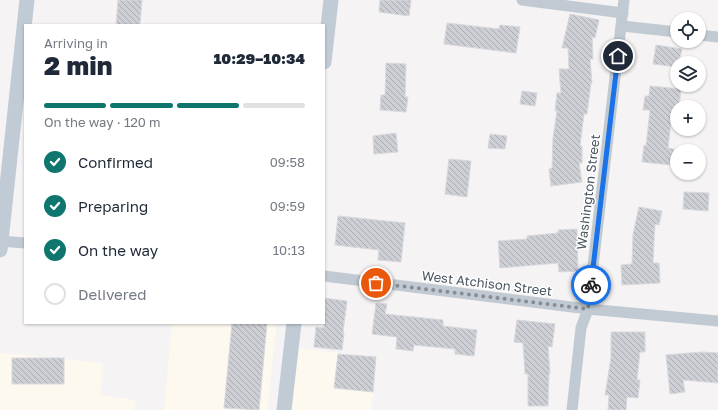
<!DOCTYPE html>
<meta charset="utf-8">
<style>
:root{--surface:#fff;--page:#f2f2f3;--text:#1f2937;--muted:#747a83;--line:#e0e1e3;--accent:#0f766e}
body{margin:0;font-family:"Golos Text",sans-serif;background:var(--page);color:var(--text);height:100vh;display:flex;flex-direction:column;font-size:15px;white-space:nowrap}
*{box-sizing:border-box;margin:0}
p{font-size:13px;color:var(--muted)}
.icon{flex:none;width:22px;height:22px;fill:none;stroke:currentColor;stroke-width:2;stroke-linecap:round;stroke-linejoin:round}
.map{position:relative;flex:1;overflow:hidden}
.drawer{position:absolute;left:24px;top:24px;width:301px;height:300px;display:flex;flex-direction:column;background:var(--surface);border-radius:0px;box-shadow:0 1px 3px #0004}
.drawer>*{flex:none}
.buttons{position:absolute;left:670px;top:12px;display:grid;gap:8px}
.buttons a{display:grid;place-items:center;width:36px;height:36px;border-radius:50%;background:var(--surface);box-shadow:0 1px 3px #0004;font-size:20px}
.pin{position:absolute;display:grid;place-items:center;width:34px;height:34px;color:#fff;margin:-17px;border:2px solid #fff;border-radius:50%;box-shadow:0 1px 4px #0007}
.courier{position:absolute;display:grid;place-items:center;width:40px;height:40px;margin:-20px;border:3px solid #1a73e8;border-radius:50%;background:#fff;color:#222;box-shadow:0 1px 5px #0007}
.overview em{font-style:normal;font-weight:800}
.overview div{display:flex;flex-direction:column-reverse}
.overview{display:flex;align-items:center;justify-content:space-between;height:68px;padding:0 20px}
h1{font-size:26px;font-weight:800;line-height:30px}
.bar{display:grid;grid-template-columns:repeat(4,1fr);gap:6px 4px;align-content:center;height:48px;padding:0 20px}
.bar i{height:5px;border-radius:3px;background:var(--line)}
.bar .current{background:var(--accent)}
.bar p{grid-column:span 4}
ol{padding:0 20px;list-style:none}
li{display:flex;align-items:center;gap:12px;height:44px}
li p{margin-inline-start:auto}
li .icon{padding:4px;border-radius:50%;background:var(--accent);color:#fff;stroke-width:4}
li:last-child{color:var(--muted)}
li i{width:22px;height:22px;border:2px solid var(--line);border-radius:50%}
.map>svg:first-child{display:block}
.commercial{fill:#fdf9ef}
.building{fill:url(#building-back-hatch);stroke:#d7d9de}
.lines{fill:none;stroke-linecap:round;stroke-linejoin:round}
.street{stroke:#c1cad2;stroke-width:11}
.secondary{stroke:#c1cbd6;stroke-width:15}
.done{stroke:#868d94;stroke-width:4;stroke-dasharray:0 7.2}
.route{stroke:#1a73e8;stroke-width:5}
.labels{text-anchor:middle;stroke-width:3;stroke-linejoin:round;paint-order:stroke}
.street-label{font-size:13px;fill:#4a5661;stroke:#fff}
</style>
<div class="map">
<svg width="718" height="410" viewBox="0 0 718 410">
<defs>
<pattern id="building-back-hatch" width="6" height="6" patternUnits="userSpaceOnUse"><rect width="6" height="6" fill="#cdcfd5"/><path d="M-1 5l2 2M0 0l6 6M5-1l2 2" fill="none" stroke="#a8abb0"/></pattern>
</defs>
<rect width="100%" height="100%" fill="#f5f3f3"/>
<g class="commercial">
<path d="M 172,323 L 277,323 L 267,410 L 164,410 Z"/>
<path d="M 299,348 L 377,358 L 371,410 L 291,410 Z"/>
<path d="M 0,353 L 103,363 L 100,395 L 136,400 L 134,410 L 0,410 Z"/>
</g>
<g class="building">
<path d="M 118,0 L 142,0 L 140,25 L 116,25 Z"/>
<path d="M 380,0 L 411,0 L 409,16 L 379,12 Z"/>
<path d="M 570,14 L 599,20 L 595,38 L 592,37 L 593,59 L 590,59 L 592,83 L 591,83 L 587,114 L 584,114 L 580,146 L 582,146 L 582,163 L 579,163 L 582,182 L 551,186 L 549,169 L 552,168 L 553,138 L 557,111 L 555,111 L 557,93 L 561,93 L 559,69 L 569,69 L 568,48 L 562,48 Z"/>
<path d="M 447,23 L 499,29 L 500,25 L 520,27 L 516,53 L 444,44 Z"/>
<path d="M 656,45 L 682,49 L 679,63 L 677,63 L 677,67 L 653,64 Z"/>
<path d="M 386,63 L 406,64 L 405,97 L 408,97 L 406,112 L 380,110 L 381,95 L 385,95 Z"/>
<path d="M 650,86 L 681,89 L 679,107 L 677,107 L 677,114 L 672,113 L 668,148 L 674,149 L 672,165 L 642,162 L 644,145 L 646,146 L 650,110 L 643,110 L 645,96 L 649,96 Z"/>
<path d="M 522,91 L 537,93 L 535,106 L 520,104 Z"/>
<path d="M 396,133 L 398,152 L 374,154 L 373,136 Z"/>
<path d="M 490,134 L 507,136 L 505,149 L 488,148 Z"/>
<path d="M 449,159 L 471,161 L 467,197 L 445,194 Z"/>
<path d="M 684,192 L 709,193 L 708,211 L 683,209 Z"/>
<path d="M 639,207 L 662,211 L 659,225 L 655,224 L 653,263 L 659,263 L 660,283 L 622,285 L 621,265 L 632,264 L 633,234 Z"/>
<path d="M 338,216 L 405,223 L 401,262 L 378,260 L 379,250 L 335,245 Z"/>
<path d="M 577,229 L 578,271 L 559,272 L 558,263 L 500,268 L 498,241 L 527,239 L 527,236 L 558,233 L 558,230 Z"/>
<path d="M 324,298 L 347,301 L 343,332 L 344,333 L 342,350 L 314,347 L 316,327 L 324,328 Z"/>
<path d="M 376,303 L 387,304 L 385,314 L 443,320 L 443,326 L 477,330 L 474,356 L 455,354 L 455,349 L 414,345 L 413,351 L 396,349 L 397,337 L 372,334 Z"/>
<path d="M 517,320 L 555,324 L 552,347 L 548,346 L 550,373 L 549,373 L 548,406 L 528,406 L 528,374 L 525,374 L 523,343 L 514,342 Z"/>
<path d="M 232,323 L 267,323 L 259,410 L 224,408 Z"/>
<path d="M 611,332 L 645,332 L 645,352 L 640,352 L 637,380 L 640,380 L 638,398 L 627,397 L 626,410 L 608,410 L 609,395 L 605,395 L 611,358 Z"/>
<path d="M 702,352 L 718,353 L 718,383 L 683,380 L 685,392 L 670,394 L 666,355 Z"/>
<path d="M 338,354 L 376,357 L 373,392 L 334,388 Z"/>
<rect x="12" y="358" width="52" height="26"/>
</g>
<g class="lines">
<g class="street">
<path d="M 522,0 L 623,13"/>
<path d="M 622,26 L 677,32"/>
<path d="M 699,35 L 718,37"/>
<path d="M 0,241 L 25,243"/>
<path d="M 324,276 L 588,309 L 718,321"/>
<path d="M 572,410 L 581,328 L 588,309 L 624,0"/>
</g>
<g class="secondary">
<path d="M 324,62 L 331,0"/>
<path d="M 0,250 L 27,0"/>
<path d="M 284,410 L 294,323"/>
</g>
</g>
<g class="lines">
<path class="done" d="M 376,283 L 588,309 L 591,285"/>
<path class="route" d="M 591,285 L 618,56"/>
</g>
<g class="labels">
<g class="street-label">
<text transform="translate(588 192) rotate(-83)" y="5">Washington Street</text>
<text transform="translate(487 283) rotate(7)" y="5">West Atchison Street</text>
</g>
</g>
</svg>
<div class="buttons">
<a><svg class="icon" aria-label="locate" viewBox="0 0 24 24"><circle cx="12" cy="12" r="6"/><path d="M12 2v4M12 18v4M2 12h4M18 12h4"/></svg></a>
<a><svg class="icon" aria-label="layers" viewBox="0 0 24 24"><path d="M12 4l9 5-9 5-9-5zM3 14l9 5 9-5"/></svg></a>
<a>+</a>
<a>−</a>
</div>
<div class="pin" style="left:376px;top:283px;background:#ea580c"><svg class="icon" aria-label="bag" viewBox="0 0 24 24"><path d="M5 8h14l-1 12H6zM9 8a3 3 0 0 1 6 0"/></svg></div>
<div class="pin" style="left:618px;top:56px;background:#1f2937"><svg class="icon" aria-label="home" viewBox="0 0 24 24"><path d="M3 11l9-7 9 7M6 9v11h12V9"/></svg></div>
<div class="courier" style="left:591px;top:285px"><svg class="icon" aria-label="bike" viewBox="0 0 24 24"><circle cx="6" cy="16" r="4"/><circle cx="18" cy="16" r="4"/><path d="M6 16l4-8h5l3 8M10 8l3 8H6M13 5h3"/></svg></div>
<section class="drawer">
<div class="overview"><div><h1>2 min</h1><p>Arriving in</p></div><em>10:29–10:34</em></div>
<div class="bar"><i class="current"></i><i class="current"></i><i class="current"></i><i></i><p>On the way · 120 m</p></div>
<ol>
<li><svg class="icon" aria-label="check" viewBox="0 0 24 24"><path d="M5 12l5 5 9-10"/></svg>Confirmed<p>09:58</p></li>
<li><svg class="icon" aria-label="check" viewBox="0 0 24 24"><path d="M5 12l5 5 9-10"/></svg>Preparing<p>09:59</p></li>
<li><svg class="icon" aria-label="check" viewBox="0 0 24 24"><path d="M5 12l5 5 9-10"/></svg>On the way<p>10:13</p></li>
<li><i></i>Delivered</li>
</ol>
</section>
</div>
